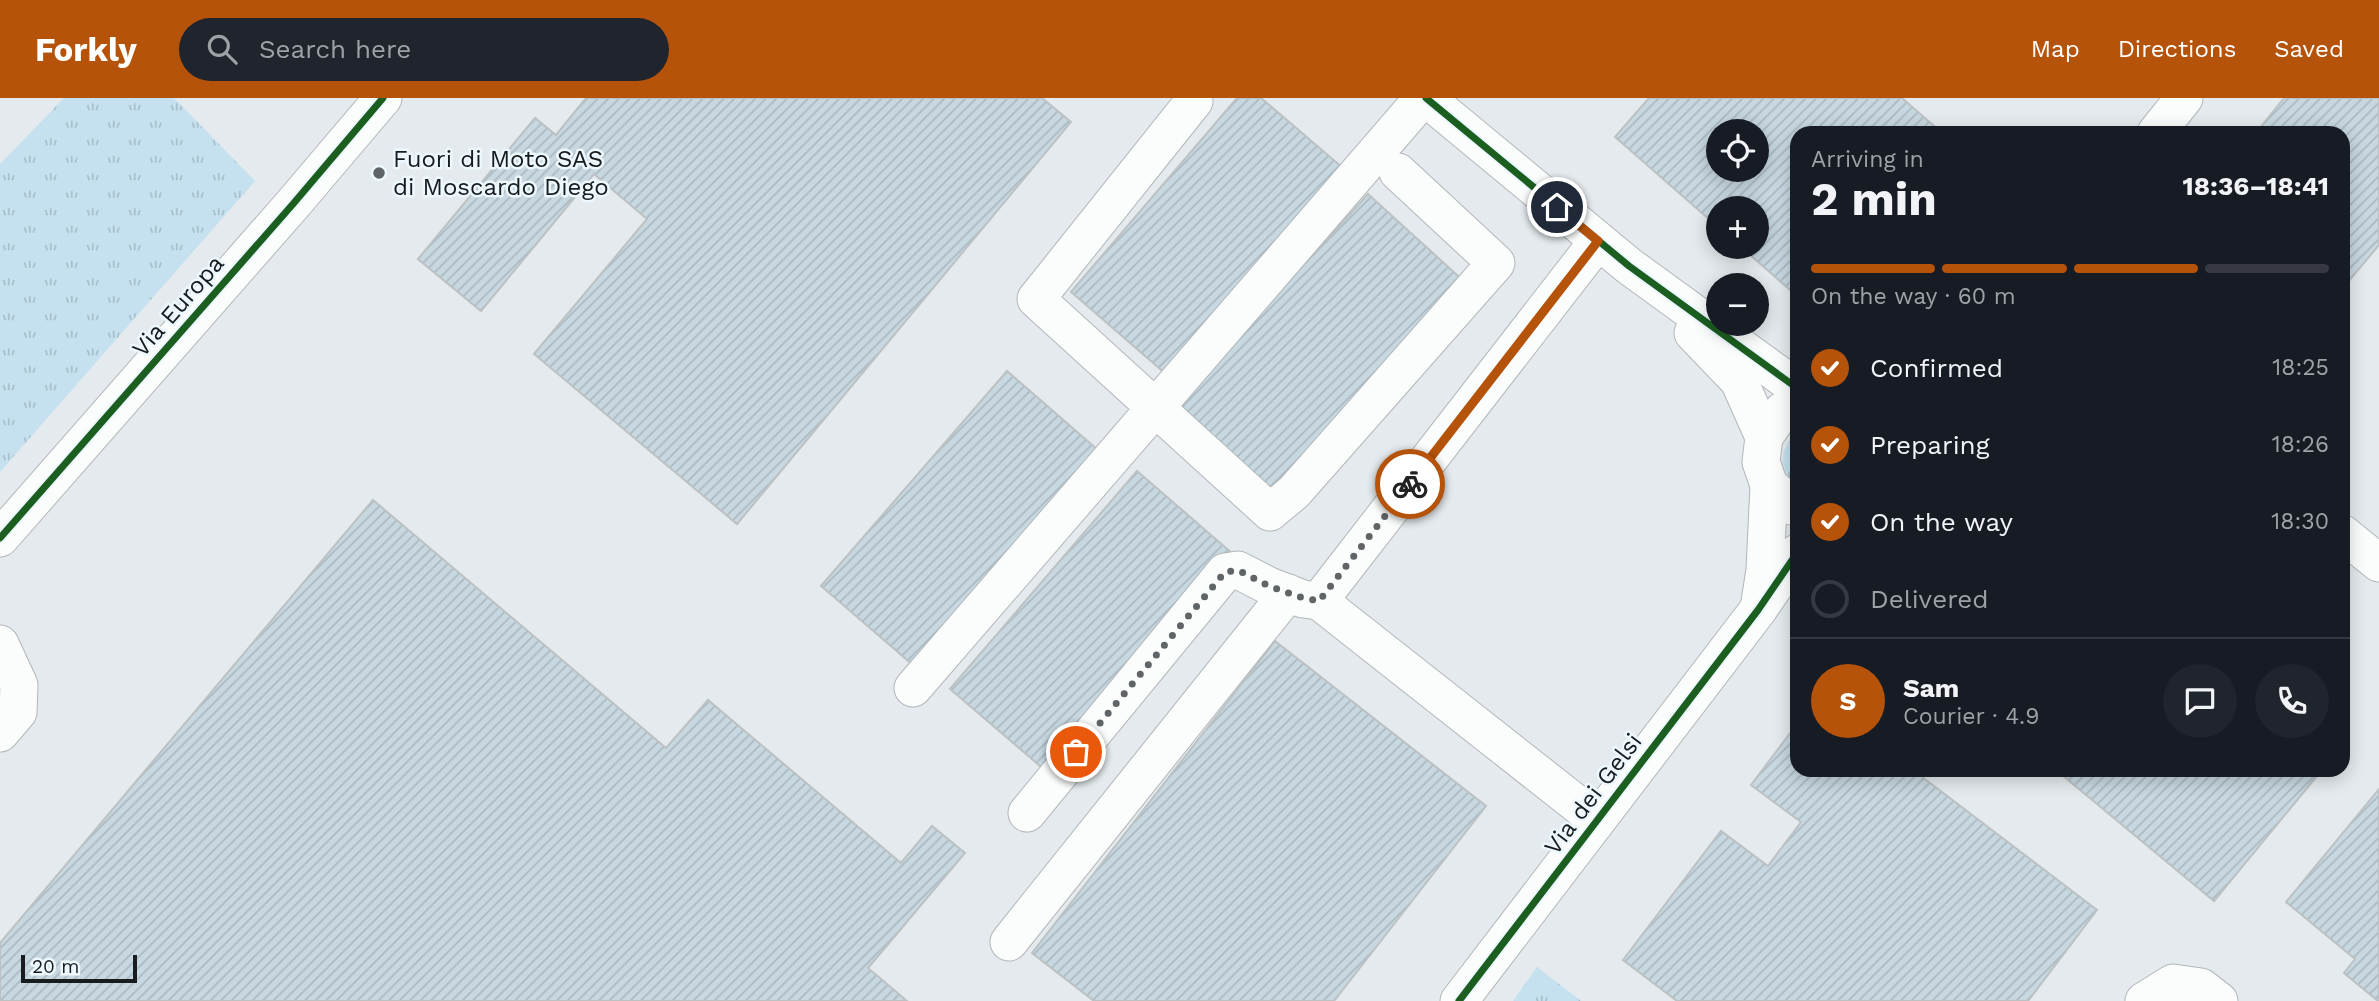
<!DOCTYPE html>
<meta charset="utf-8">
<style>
:root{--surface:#171b24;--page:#20242c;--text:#f1f3f6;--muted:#9ea1a6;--line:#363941;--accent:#b45309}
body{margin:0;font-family:"Work Sans",sans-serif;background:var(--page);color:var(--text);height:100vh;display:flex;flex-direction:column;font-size:26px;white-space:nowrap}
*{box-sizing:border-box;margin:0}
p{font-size:23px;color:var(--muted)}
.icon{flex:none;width:38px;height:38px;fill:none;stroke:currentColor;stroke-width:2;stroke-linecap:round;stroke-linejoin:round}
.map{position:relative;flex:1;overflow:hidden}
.side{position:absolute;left:1790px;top:28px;width:560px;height:651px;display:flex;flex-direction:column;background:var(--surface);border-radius:21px;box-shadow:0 4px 18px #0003}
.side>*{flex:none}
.controls{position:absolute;left:1706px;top:21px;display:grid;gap:14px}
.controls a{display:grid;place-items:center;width:63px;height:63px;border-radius:50%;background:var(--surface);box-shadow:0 4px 18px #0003;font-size:35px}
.scale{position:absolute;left:21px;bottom:18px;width:116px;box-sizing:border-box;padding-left:7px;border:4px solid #181c1e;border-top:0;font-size:19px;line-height:24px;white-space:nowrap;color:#181c1e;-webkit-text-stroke:5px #edf8fe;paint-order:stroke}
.pin{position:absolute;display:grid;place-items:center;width:60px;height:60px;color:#fff;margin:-30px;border:4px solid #fff;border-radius:50%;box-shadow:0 2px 7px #0007}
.courier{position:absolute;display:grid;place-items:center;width:70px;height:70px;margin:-35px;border:5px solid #b45309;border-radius:50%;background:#fff;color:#222;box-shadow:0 2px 9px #0007}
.summary em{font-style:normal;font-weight:700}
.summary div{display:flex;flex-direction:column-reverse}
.summary{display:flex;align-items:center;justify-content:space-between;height:119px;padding:0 21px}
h1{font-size:46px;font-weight:700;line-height:52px}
.bar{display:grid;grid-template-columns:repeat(4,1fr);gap:10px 7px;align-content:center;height:84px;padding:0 21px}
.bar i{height:9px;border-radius:5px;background:var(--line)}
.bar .on{background:var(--accent)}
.bar p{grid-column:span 4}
.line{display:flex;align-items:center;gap:18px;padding:0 21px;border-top:2px solid var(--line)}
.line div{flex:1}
.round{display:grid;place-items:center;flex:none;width:74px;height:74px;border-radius:37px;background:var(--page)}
ol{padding:0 21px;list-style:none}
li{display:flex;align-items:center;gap:21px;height:77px}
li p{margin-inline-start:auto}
li .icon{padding:7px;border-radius:50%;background:var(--accent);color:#fff;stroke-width:4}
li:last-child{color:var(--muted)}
li i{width:38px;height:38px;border:4px solid var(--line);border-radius:50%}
header{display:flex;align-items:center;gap:42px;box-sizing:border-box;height:98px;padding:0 35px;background:var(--accent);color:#fff}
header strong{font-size:33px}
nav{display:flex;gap:38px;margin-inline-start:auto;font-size:24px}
.search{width:490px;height:63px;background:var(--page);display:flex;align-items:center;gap:18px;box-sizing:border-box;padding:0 24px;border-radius:38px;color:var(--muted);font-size:26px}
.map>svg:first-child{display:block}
.grass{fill:url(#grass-tufts)}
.building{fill:url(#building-hatch);stroke:#bcc1c3;stroke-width:2;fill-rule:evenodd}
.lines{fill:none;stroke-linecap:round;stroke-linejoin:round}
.minor-casing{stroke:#b2b7b9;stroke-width:39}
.minor{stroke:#fbfcfc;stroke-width:37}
.cycleway-casing{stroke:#edf8fe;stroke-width:11}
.cycleway{stroke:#1b5e20;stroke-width:7}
.done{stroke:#5f6466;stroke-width:7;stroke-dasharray:0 12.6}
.route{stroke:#b45309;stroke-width:9}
.poi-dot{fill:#5f6466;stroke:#edf8fe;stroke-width:2.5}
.labels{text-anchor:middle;stroke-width:5;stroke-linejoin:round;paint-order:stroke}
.poi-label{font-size:24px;fill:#181c1e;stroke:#edf8fe;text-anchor:start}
.street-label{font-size:24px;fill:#181c1e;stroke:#edf8fe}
</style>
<header>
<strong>Forkly</strong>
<div class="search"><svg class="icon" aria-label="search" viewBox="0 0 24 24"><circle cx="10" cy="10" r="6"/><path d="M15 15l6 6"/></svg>Search here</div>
<nav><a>Map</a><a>Directions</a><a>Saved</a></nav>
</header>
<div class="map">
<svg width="2379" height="903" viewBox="0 0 2379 903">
<defs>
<pattern id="grass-tufts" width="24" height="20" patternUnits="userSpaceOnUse" patternTransform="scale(1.75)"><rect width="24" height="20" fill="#c5e0ef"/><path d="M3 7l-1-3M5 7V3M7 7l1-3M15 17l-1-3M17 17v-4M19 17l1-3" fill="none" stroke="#a8c0cc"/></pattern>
<pattern id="building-hatch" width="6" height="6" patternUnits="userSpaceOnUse" patternTransform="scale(1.75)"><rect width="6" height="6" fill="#c8d8e1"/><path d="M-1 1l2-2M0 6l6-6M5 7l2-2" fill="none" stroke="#abb9c1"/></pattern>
</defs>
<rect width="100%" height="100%" fill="#e4eaed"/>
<g class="grass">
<path d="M 64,0 L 174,0 L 255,83 L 0,374 L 0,66 Z"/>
<path d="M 1797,335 L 1797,387 C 1777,370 1779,352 1797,335 Z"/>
<path d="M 1537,869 L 1581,903 L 1513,903 Z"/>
</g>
<g class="building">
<path d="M 586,0 L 1042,0 L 1071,24 L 737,426 L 534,256 L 647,121 L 594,76 L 481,213 L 418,161 L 535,20 L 556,37 Z"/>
<path d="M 1237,0 L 1261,0 L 1343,70 L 1166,276 L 1071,194 Z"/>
<path d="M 1649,0 L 1902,0 L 1942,35 L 1797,35 L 1797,198 L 1741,149 L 1757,149 L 1757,110 L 1718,110 L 1718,129 L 1615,39 ZM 1718,33 L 1757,33 L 1757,72 L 1718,72 Z"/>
<path d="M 2284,0 L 2379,0 L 2379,147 L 2343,190 L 2343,35 L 2256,35 Z"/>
<path d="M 1368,96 L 1468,187 L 1276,400 L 1175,309 Z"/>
<path d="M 1007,273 L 1098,352 L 913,567 L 821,488 Z"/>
<path d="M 1137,373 L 1233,456 L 1046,673 L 950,591 Z"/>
<path d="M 373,402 L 666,650 L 708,602 L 901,765 L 932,728 L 965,755 L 868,870 L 907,903 L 0,903 L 0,845 Z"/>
<path d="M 1275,543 L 1486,708 L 1334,903 L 1094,903 L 1032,855 Z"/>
<path d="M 1797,626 L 1797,672 L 1913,672 L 2097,812 L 2028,903 L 1677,903 L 1623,862 L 1721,733 L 1768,768 L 1801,724 L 1751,687 Z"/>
<path d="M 2056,672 L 2322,672 L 2214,803 Z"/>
<path d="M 2379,691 L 2379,903 L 2378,903 L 2344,875 L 2355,861 L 2286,804 Z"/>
</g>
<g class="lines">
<defs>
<g id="minor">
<path d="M 1426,0 L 1629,168 L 1797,290"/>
<path d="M 1194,3 L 1036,201 L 1270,414 L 1294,394 L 1496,165 L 1398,74"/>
<path d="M 2156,35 L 2184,0"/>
<path d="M 1693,235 L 1739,283 L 1764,339"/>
<path d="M 1797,307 L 1782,313 L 1764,339 L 1761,364 L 1769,387 L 1792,408 L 1797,409"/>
<path d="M 2343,436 L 2379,465"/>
<path d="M 0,440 L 293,106 L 383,0"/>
<path d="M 1319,503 L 1597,722"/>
<path d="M 1760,504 L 1765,472 L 1769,387"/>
<path d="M 0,546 L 19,587 L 18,614 L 0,635"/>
<path d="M 913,590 L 1423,0"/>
<path d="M 1027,715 L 1225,474 L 1238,472 L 1269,488 L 1303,501 L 1319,503 L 1598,143"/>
<path d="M 1009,844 L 1288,495"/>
<path d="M 1459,903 L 1758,512 L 1797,455"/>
<path d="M 2144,903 L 2173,885 L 2201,889 L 2219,903"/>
</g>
</defs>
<use href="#minor" class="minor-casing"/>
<use href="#minor" class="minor"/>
<defs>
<g id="cycleway">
<path d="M 1426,0 L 1629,168 L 1797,290"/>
<path d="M 0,440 L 293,106 L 383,0"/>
<path d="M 1459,903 L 1758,512 L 1797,455"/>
</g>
</defs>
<use href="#cycleway" class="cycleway-casing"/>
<use href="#cycleway" class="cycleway"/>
</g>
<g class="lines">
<path class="done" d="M 1076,654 L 1225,474 L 1238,472 L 1269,488 L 1303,500 L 1319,503 L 1410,386"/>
<path class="route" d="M 1410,386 L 1598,143 L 1557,109"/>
</g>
<circle class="poi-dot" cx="379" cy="75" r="7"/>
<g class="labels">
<g class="poi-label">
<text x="393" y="69">Fuori di Moto SAS<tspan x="393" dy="28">di Moscardo Diego</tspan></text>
</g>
<g class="street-label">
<text transform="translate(178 208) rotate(-49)" y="8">Via Europa</text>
<text transform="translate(1593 696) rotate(-53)" y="8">Via dei Gelsi</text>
</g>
</g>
</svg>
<div class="controls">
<a><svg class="icon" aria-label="locate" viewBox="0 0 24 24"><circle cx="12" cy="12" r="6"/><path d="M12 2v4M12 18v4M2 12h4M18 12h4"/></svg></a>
<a>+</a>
<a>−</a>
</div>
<div class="scale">20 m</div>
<div class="pin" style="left:1076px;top:654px;background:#ea580c"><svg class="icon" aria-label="bag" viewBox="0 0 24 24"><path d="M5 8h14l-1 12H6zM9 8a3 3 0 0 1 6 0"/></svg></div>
<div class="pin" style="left:1557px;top:109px;background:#1f2937"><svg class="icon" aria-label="home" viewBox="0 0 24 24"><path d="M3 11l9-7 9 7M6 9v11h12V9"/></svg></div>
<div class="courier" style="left:1410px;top:386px"><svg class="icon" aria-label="bike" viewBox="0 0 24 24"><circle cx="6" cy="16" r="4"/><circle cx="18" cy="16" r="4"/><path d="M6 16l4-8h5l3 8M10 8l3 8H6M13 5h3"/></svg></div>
<section class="side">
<div class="summary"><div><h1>2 min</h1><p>Arriving in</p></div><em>18:36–18:41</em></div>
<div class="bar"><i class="on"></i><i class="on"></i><i class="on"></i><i></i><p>On the way · 60 m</p></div>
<ol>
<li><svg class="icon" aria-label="check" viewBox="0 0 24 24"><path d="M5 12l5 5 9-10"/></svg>Confirmed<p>18:25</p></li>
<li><svg class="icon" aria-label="check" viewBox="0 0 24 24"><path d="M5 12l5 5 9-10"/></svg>Preparing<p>18:26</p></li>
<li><svg class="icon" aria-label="check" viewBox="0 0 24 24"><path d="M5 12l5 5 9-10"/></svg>On the way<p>18:30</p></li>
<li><i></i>Delivered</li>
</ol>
<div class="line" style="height:126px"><b class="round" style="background:var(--accent);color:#fff">S</b><div><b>Sam</b><p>Courier · 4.9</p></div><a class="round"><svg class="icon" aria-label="chat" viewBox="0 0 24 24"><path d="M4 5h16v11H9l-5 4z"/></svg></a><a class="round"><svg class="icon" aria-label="phone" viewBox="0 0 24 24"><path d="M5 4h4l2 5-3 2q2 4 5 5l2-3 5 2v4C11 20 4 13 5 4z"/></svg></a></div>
</section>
</div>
